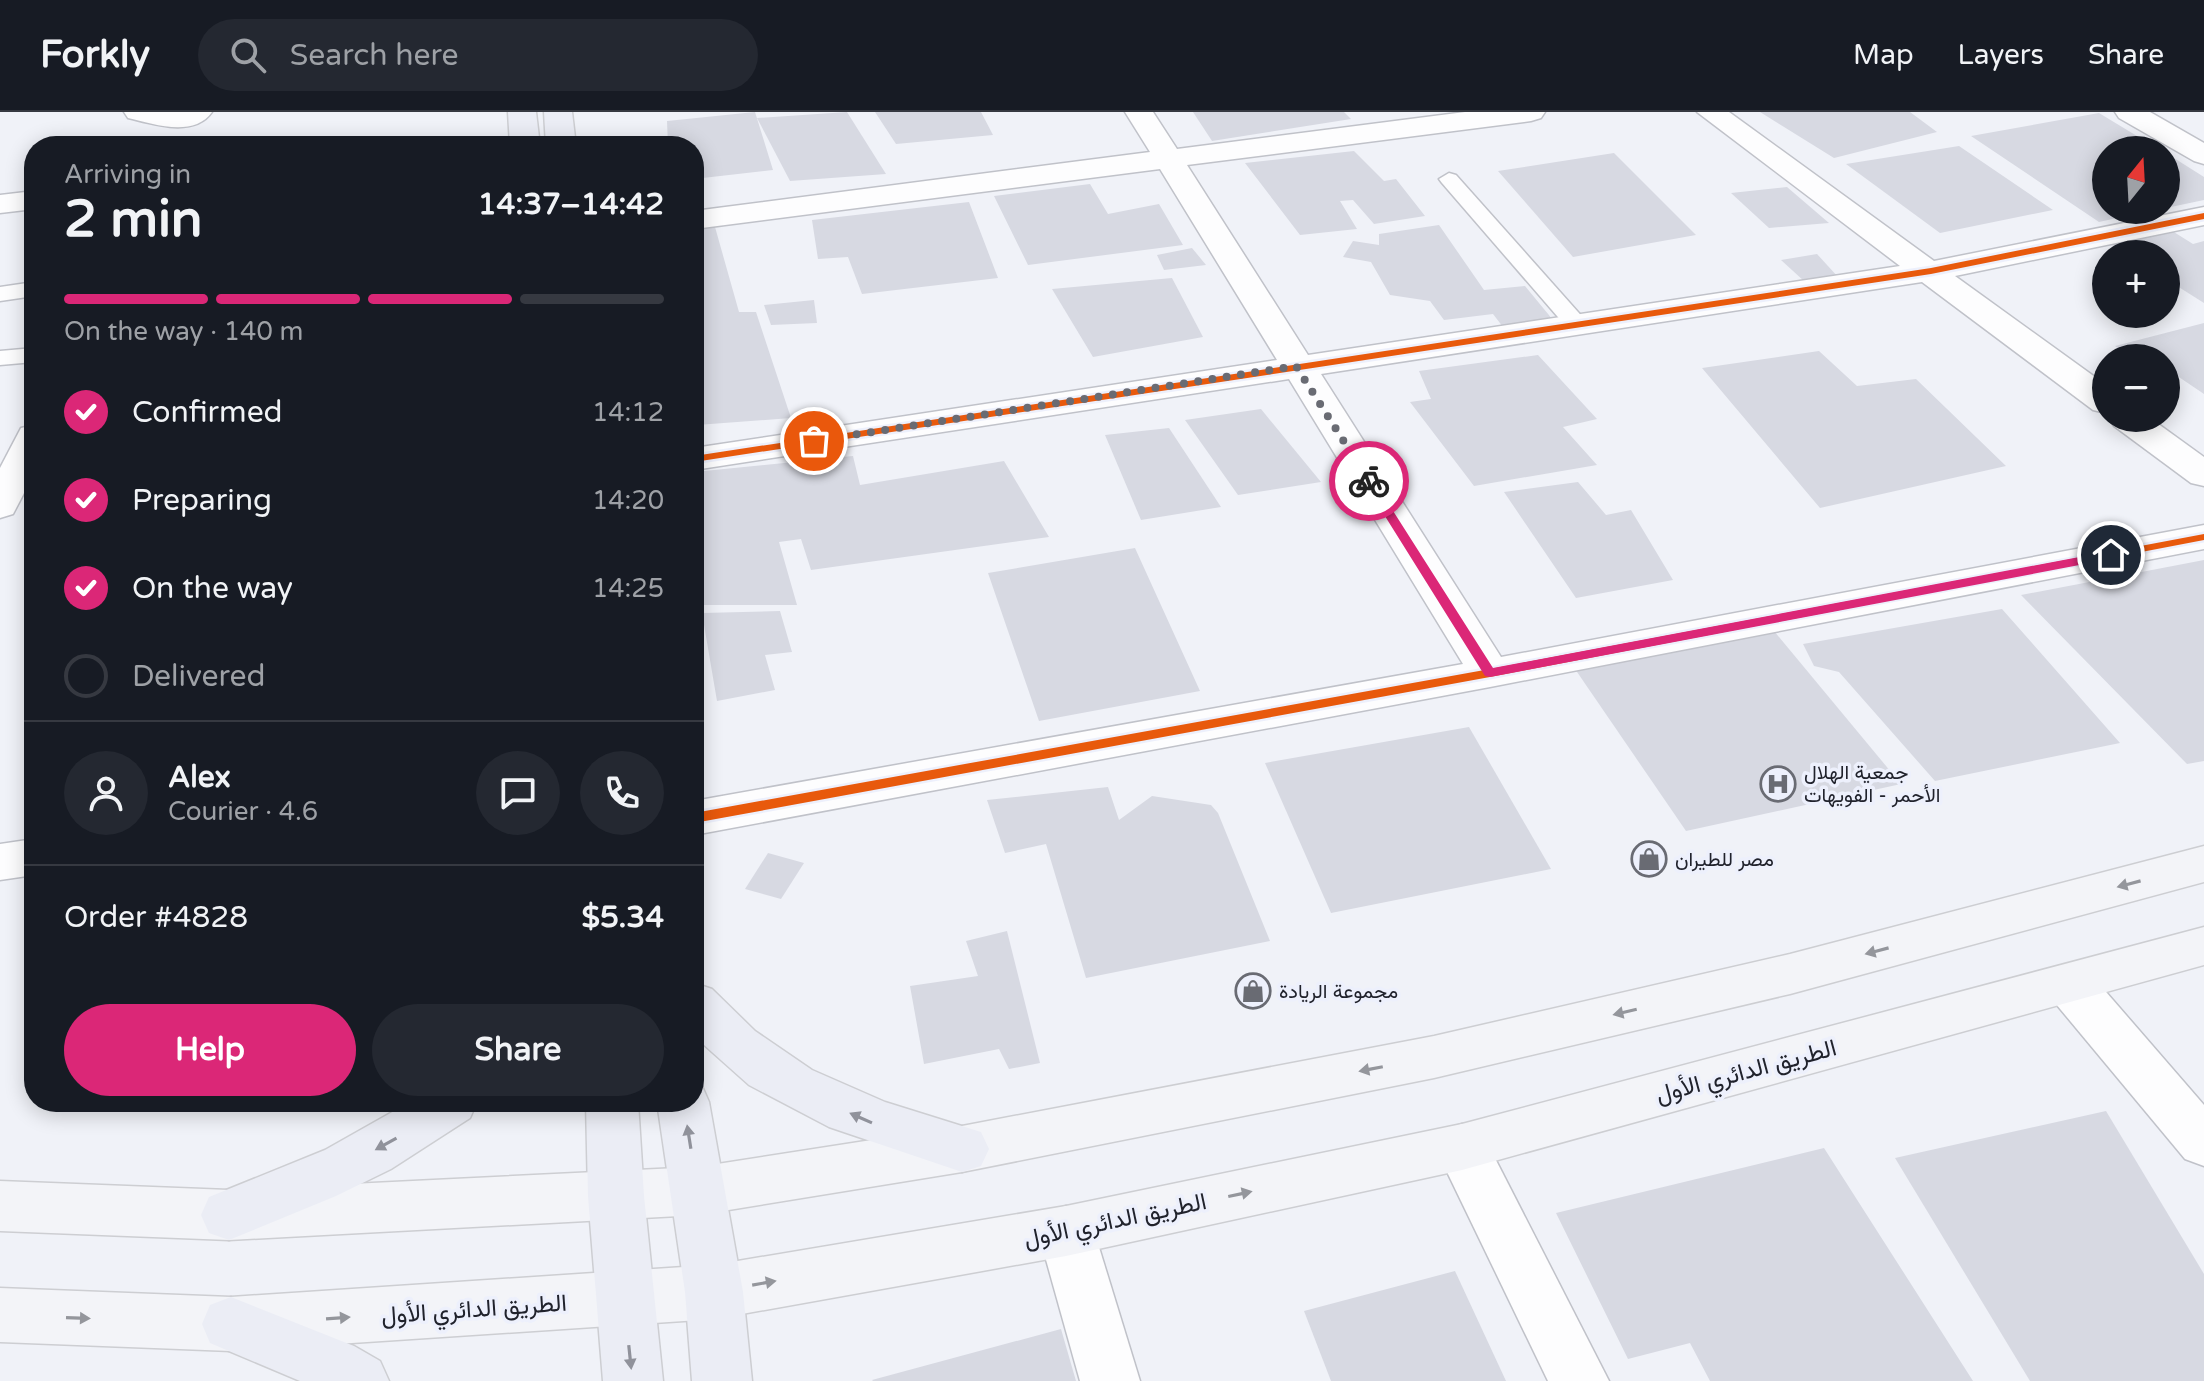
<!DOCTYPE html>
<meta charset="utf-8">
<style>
:root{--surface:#171b24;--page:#242831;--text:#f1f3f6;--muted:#9ea1a6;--line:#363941;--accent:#db2777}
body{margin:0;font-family:"Varela Round",Vazirmatn,sans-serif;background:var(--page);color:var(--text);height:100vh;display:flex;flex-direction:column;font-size:30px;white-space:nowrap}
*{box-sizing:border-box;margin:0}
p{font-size:26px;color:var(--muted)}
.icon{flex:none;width:44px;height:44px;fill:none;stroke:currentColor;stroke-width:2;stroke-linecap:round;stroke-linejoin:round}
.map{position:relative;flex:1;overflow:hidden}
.details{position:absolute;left:24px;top:24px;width:680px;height:976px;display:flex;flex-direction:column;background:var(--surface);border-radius:32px;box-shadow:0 4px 20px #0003}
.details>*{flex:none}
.needle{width:52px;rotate:18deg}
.fabs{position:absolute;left:2092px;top:24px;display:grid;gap:16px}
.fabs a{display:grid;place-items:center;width:88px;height:88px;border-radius:50%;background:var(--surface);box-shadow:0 4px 20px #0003;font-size:40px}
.pin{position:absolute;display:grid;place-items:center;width:68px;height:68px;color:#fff;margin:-34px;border:4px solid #fff;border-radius:50%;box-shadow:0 2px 8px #0007}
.courier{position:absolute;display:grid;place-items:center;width:80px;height:80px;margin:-40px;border:6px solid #db2777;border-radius:50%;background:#fff;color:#222;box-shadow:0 2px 10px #0007}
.headline em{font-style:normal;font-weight:700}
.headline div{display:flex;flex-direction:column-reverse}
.headline{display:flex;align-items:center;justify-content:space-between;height:136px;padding:0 40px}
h1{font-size:52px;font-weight:700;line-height:60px}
.bar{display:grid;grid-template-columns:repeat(4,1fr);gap:12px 8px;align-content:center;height:96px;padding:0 40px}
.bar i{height:10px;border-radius:6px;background:var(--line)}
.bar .selected{background:var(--accent)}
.bar p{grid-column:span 4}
.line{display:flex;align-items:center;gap:20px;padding:0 40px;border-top:2px solid var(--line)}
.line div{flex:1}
.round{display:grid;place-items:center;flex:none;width:84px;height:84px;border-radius:42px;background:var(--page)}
ol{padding:0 40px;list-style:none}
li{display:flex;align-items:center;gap:24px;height:88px}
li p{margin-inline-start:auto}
li .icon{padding:8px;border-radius:50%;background:var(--accent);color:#fff;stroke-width:4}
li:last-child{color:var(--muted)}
li i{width:44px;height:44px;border:4px solid var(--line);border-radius:50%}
.action{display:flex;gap:16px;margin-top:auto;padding:16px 40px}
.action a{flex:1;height:92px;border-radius:48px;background:var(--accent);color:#fff;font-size:32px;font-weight:700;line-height:92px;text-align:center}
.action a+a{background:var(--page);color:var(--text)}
header{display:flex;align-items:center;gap:48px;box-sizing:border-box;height:112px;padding:0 40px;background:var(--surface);border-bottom:2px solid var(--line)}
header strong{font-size:38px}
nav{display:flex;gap:44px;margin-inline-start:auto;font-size:28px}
.search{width:560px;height:72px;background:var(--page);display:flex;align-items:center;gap:20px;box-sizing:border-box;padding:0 28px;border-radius:44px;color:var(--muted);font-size:30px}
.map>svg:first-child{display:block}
.building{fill:#d7d9e2}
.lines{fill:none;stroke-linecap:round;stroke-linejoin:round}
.lane-casing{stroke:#c0c2c9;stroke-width:3}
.street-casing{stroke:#c0c2c9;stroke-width:3}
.primary-casing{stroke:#cdced2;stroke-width:3}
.highway-casing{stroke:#cdced2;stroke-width:3}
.lane{fill:#fdfdfe;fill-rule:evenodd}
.street{fill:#fdfdfe;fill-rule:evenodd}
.primary{fill:#f3f4f8;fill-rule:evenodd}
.highway{fill:#ebedf5;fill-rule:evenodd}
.cycleway-casing{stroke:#edf0fc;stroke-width:5}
.cycleway{fill:#e8590c;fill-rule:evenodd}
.oneway{fill:#94969c}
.oneway2{fill:#90929b}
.route{fill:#db2777}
.done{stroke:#696b73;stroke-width:8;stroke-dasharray:0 14.4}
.labels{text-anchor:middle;stroke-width:7;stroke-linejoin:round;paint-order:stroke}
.poi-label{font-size:20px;fill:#20222c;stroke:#edf0fc;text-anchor:start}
.near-street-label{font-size:24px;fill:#20222c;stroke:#edf0fc}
</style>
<header>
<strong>Forkly</strong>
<div class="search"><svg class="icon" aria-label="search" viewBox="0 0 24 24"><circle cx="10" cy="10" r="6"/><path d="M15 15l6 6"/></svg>Search here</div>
<nav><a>Map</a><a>Layers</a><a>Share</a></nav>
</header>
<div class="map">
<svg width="2204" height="1269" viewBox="0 0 2204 1269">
<rect width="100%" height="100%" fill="#f0f2f8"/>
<g class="building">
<path d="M 755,0 L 773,58 L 694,67 L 694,34 L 668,34 L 667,9 Z"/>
<path d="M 847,0 L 886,62 L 790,69 L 757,6 Z"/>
<path d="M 875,0 L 981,0 L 993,23 L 896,32 Z"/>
<path d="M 1193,0 L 1344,0 L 1351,7 L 1212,29 Z"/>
<path d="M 1760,0 L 1910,0 L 1937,20 L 1834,46 Z"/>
<path d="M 2099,1 L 2160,38 L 2106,38 L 2106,98 L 2148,99 L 2099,110 L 1971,24 Z"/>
<path d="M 1959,34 L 2053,98 L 1940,121 L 1846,52 Z"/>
<path d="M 1354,39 L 1384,69 L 1396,67 L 1425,104 L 1374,112 L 1353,88 L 1340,89 L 1357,117 L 1300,123 L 1245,51 Z"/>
<path d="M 1614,41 L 1696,123 L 1573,145 L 1498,59 Z"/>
<path d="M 2166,41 L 2204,65 L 2204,88 L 2166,96 Z"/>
<path d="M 1090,72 L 1108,102 L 1159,92 L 1183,133 L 1028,153 L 994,84 Z"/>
<path d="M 1787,75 L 1829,111 L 1769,116 L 1731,81 Z"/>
<path d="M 969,90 L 998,166 L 862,182 L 848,145 L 818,147 L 812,108 Z"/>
<path d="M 1439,113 L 1484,178 L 1525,174 L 1553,208 L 1503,215 L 1493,202 L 1444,208 L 1430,189 L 1390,183 L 1371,150 L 1343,145 L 1353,129 L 1379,133 L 1379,122 Z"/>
<path d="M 715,115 L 739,200 L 756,200 L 791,306 L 697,313 L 694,298 L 694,118 Z"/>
<path d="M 2169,117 L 2193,132 L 2204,129 L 2204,191 L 2166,167 L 2166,142 L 2127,142 L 2109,131 Z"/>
<path d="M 1192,136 L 1206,153 L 1164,158 L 1157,143 Z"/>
<path d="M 1817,142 L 1838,165 L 1804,169 L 1781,148 Z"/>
<path d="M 1172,166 L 1203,225 L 1093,245 L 1052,177 Z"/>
<path d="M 814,188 L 817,211 L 771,213 L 764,193 Z"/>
<path d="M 2204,211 L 2204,282 L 2170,259 L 2166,260 L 2166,246 L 2133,246 L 2115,234 Z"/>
<path d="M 1819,239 L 1857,274 L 1916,267 L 2006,354 L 1820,396 L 1702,256 Z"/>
<path d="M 1538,243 L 1597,307 L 1563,315 L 1597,353 L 1474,374 L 1410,290 L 1431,287 L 1419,259 Z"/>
<path d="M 1261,297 L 1321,370 L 1238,383 L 1185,308 Z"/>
<path d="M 1169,316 L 1221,395 L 1141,408 L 1105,323 Z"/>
<path d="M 853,344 L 860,373 L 1004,349 L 1049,425 L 811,458 L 801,427 L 779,430 L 797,493 L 694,493 L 694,360 Z"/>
<path d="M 1578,370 L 1606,403 L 1631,398 L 1673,468 L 1576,486 L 1504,380 Z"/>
<path d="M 1135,436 L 1200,579 L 1039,609 L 988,461 Z"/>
<path d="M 2204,448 L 2204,649 L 2187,652 L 2021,483 Z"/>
<path d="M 2002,497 L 2120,631 L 1935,669 L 1839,560 L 1814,554 L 1803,532 Z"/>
<path d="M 780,499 L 792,540 L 765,543 L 775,578 L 717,589 L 702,501 Z"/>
<path d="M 1774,519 L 1901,672 L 1686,719 L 1575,557 Z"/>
<path d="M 1469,615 L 1551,757 L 1331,801 L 1265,651 Z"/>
<path d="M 1108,675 L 1119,708 L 1152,684 L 1211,693 L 1218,701 L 1270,829 L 1086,866 L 1046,732 L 1005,741 L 987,688 Z"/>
<path d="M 768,741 L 804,751 L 781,787 L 745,777 Z"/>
<path d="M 1007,819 L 1040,951 L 1009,957 L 999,937 L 924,952 L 910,874 L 978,864 L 966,829 Z"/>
<path d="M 2106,999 L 2204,1162 L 2204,1269 L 2030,1269 L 1895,1046 Z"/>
<path d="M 1824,1036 L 1973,1269 L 1710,1269 L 1690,1231 L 1628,1247 L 1556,1101 Z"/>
<path d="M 1455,1159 L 1506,1269 L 1331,1269 L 1304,1199 Z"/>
<path d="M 1061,1217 L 1076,1269 L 873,1269 L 872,1268 Z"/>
</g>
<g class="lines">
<defs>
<g id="lane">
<path d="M 1449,61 L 1456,63 L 1586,209 L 1589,214 L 1586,219 L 1570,219 L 1442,71 L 1439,67 Z"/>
<path d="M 34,170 L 34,184 L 0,189 L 0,175 Z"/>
<path d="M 34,236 L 34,250 L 0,253 L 0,239 Z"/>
</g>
<g id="street">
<path d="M 124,0 L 212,0 C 194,26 153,12 128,6 Z"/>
<path d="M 1125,0 L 1153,0 L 1177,37 L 1465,0 L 1545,0 L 1541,6 L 1531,9 L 1187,53 L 1308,243 L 1900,154 L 1697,0 L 1729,0 L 1934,149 L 2204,95 L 2204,113 L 1955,164 L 2106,273 L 2106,301 L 2093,298 L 1922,170 L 1321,262 L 1501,545 L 2204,413 L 2204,437 L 1490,575 L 694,723 L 694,689 L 1463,552 L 1289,267 L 694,358 L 694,336 L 1277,248 L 1160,57 L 694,117 L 694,99 L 1150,40 Z"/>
<path d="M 2115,0 L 2150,0 L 2204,31 L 2204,52 L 2194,49 L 2119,6 Z"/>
<path d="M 34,79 L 34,97 L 0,101 L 0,83 Z"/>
<path d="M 2109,306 L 2150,306 L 2204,345 L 2204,374 L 2191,371 L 2114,314 Z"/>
<path d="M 34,313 L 34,362 L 13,402 L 0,406 L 0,356 L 21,316 Z"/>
<path d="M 34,727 L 34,763 L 0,768 L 0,732 Z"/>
<path d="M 2069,852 L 2087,858 L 2204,993 L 2204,1054 L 2185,1047 L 2051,886 L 2044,872 L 2051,858 Z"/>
<path d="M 1462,1012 L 1481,1019 L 1609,1269 L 1548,1269 L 1435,1035 L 1443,1019 Z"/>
<path d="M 1066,1094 L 1086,1101 L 1094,1119 L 1140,1269 L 1080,1269 L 1038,1119 L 1046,1101 Z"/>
</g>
<g id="primary">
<path d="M 2204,734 L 2204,770 L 1790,882 L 1434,966 L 962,1060 L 698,1103 L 229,1128 L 0,1119 L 0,1069 L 229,1078 L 698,1055 L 962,1014 L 1434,924 L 1790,842 Z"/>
<path d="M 2204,815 L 2204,853 L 1462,1058 L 1066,1144 L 714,1207 L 231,1239 L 0,1230 L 0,1176 L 231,1185 L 714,1153 L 1066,1094 L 1462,1012 Z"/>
</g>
<g id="highway">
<path d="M 508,0 L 536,0 L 540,34 L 510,34 Z"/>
<path d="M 544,0 L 572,0 L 576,34 L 546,34 Z"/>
<path d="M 694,871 L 712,877 L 755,919 L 812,958 L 885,990 L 981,1020 L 989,1037 L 981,1054 L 962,1060 L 829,1015 L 749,973 L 694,924 Z"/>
<path d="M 694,972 L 702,974 L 709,990 L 743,1180 L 752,1269 L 692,1269 L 685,1180 L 657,990 L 694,990 Z"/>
<path d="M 410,990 L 477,990 L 470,1006 L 391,1057 L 336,1084 L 229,1128 L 209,1121 L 201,1103 L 209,1085 L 325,1038 Z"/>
<path d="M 586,990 L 638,990 L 644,1084 L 663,1269 L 603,1269 L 588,1084 Z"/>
<path d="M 231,1185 L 354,1234 L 380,1249 L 389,1269 L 300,1269 L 210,1231 L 202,1212 L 210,1193 Z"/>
</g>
</defs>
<use href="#lane" class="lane-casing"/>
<use href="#street" class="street-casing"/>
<use href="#primary" class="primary-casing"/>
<use href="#highway" class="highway-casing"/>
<use href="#lane" class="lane"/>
<use href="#street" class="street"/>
<use href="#primary" class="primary"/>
<use href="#highway" class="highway"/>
<defs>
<g id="cycleway">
<path d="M 2204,101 L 2204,107 L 1931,162 L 694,350 L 694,344 L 1931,156 Z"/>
<path d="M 2204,422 L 2204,428 L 1490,565 L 694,711 L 694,701 L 1490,557 Z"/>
</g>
</defs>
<use href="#cycleway" class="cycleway-casing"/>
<use href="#cycleway" class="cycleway"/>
</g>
<defs><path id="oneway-solid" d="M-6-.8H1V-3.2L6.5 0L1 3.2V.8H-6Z" transform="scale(2)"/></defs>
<g class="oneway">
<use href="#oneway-solid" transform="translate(2129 772) rotate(165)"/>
<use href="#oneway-solid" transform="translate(1877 839) rotate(165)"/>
<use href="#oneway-solid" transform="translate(1625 900) rotate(167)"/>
<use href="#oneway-solid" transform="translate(1371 957) rotate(169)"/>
<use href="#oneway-solid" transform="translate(1240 1082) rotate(-12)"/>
<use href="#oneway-solid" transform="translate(764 1171) rotate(-10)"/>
<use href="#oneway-solid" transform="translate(78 1206) rotate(2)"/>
<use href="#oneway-solid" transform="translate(338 1206) rotate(-4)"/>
</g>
<g class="oneway2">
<use href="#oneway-solid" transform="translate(861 1006) rotate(-156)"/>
<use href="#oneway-solid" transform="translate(689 1025) rotate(-99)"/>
<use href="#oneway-solid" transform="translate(386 1032) rotate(151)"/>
<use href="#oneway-solid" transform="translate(630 1245) rotate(84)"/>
</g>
<path class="route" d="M 1365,366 L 1374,369 L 1493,556 L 2111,439 L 2117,443 L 2111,447 L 1490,565 L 1485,564 L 1363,369 Z"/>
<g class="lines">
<path class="done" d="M 814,329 L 1296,254 L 1369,369"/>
</g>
<defs>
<symbol id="hospital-ring" viewBox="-11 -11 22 22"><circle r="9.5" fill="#edf0fc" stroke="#696b73" stroke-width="1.5"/><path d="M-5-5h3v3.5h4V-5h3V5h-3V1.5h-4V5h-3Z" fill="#696b73"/></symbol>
<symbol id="shop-ring" viewBox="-11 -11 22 22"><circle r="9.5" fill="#edf0fc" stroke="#696b73" stroke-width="1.5"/><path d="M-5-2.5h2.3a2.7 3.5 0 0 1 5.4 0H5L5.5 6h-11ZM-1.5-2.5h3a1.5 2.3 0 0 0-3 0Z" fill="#696b73"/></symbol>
</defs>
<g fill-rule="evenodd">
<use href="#hospital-ring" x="1758" y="652" width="40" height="40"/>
<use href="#shop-ring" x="1629" y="727" width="40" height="40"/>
<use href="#shop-ring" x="1233" y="859" width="40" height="40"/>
</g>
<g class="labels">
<g class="poi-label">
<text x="1804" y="667">جمعية الهلال<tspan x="1804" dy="23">الأحمر - الفويهات</tspan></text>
<text x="1675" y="754">مصر للطيران</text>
<text x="1279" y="886">مجموعة الريادة</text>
</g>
<g class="near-street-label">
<text transform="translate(1746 959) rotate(-15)" y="8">الطريق الدائري الأول</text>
<text transform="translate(1115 1108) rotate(-12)" y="8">الطريق الدائري الأول</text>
<text transform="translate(474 1197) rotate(-4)" y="8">الطريق الدائري الأول</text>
</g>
</g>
</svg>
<div class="fabs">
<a><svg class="needle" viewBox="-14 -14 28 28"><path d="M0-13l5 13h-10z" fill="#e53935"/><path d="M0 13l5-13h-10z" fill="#9ea1a6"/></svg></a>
<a>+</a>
<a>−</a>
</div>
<div class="pin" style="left:814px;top:329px;background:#ea580c"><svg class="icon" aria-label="bag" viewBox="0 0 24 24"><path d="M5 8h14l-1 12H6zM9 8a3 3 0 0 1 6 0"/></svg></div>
<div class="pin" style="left:2111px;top:443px;background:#1f2937"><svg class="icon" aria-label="home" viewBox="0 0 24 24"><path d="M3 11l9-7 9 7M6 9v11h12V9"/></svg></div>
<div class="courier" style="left:1369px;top:369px"><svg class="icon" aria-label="bike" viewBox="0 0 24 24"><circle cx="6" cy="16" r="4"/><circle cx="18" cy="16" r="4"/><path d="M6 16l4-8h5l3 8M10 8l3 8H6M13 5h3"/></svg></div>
<section class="details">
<div class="headline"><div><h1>2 min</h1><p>Arriving in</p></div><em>14:37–14:42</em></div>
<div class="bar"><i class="selected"></i><i class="selected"></i><i class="selected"></i><i></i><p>On the way · 140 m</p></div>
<ol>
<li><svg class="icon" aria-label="check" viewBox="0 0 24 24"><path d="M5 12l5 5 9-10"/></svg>Confirmed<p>14:12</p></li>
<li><svg class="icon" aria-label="check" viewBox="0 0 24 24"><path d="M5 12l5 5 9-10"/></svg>Preparing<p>14:20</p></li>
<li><svg class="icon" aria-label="check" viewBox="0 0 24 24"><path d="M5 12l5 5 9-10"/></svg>On the way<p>14:25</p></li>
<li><i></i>Delivered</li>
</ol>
<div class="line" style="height:144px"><a class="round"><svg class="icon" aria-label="person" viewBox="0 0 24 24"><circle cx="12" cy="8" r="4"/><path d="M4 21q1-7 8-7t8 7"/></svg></a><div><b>Alex</b><p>Courier · 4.6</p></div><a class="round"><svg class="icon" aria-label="chat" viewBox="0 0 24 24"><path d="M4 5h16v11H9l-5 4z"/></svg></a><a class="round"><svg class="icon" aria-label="phone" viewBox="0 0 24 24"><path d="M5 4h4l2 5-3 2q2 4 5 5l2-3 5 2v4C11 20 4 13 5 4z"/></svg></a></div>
<div class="line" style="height:104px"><div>Order #4828</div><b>$5.34</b></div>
<div class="action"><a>Help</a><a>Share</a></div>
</section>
</div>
